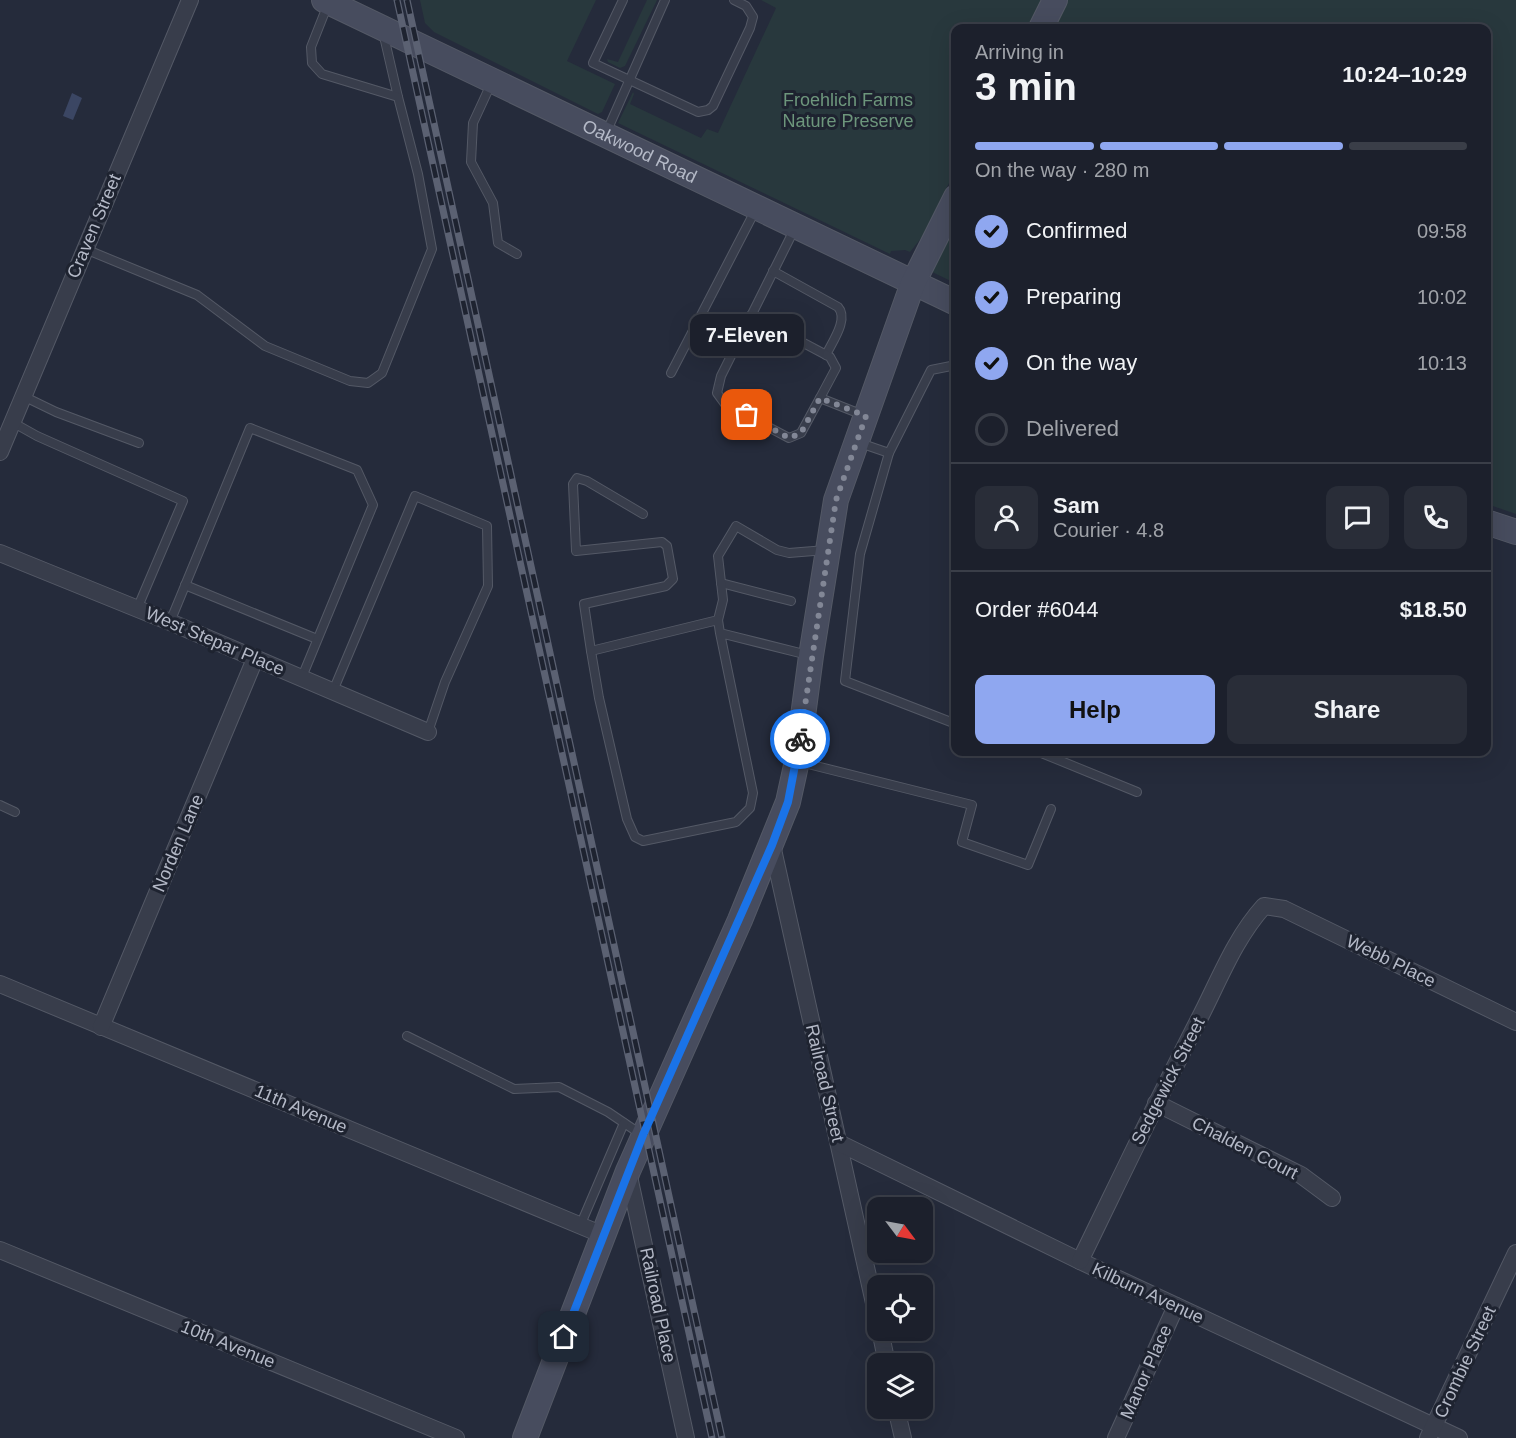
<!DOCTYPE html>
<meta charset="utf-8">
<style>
:root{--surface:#1c202c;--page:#292d38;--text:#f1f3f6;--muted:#a0a3a9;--line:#3a3e48;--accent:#8fa7f0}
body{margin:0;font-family:Helvetica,sans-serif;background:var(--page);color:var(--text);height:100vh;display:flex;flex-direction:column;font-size:22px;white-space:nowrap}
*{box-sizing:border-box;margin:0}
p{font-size:20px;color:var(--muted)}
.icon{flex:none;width:33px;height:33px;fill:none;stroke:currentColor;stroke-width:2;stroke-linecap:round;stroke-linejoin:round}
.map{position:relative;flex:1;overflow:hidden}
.panel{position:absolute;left:951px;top:24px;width:540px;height:732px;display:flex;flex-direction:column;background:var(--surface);border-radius:12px;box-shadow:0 6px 24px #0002,0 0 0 2px var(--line)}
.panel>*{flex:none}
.needle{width:39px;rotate:122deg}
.tools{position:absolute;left:867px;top:1197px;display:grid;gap:12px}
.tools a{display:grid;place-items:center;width:66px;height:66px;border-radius:12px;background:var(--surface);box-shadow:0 6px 24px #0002,0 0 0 2px var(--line);font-size:30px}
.pin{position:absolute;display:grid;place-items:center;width:51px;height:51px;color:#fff;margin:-26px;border-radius:12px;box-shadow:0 3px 9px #0006}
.courier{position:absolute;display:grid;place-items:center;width:60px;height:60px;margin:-30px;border:4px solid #1a73e8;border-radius:50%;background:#fff;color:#222;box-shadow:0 2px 8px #0007}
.bubble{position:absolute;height:42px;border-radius:12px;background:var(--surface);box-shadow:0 6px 24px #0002,0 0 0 2px var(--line);font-size:20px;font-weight:800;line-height:42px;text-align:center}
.headline em{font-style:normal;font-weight:800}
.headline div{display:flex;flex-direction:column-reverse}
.headline{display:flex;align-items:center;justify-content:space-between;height:102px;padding:0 24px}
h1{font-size:39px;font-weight:800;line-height:45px}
.bar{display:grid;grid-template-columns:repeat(4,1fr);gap:9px 6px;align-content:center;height:72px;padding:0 24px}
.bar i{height:8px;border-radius:4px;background:var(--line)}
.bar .current{background:var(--accent)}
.bar p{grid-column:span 4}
.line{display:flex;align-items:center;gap:15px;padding:0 24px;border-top:2px solid var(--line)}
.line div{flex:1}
.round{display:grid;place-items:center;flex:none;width:63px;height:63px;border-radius:12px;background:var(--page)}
ol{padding:0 24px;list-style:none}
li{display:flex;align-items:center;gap:18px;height:66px}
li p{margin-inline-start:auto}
li .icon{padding:6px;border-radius:50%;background:var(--accent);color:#111;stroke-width:4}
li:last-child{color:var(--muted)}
li i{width:33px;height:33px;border:3px solid var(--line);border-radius:50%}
.action{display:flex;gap:12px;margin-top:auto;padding:12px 24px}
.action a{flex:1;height:69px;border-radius:12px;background:var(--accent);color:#111;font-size:24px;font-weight:800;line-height:69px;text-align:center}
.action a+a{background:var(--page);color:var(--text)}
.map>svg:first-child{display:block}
.green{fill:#28383d}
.water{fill:#3b4663}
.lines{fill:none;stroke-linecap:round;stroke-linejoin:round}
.lane-casing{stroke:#545966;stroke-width:10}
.street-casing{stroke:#545966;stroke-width:18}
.secondary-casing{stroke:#545966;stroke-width:26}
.lane{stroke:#383d4b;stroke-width:8}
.street{stroke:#383d4b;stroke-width:16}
.secondary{stroke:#474c5e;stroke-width:24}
.rail-casing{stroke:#5b6172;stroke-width:7}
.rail{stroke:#1e2330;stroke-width:4.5;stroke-dasharray:14;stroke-linecap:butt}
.done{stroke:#828796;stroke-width:6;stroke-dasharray:0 10.8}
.route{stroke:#1a73e8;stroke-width:8}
.labels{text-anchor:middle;stroke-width:6;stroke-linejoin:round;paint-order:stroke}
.park-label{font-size:18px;fill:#6d967c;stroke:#1e2330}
.street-label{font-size:18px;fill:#b4b9c7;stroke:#1e2330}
</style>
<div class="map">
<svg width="1516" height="1438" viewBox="0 0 1516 1438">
<rect width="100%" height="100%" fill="#252b3b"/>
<g class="green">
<path d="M 420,0 L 596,0 L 567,61 L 615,84 L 602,112 L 598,114 L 434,32 L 425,23 Z"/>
<path d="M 647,0 L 657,0 L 625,66 L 620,68 L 608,62 L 607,59 L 618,62 Z"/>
<path d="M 761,0 L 1043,0 L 1028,28 L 956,28 L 955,171 L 922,237 L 910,252 L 905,250 L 891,251 L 890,254 L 618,123 L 633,92 L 634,94 L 630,104 L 701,138 L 707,129 L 718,133 L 776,8 Z"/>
<path d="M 1066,0 L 1516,0 L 1516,514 L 1487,504 L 1486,28 L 1051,28 Z"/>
<path d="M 955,220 L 955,283 L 930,271 Z"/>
</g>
<path class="water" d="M 72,93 L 82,98 L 73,120 L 63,116 Z"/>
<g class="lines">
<defs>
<g id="lane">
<path d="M 623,0 L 593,63 L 698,112 L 708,110 L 713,106 L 750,28 L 753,17 L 746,6 L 734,0"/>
<path d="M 383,32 L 398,97"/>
<path d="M 491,84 L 473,123 L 471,162 L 493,203 L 498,243 L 517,254"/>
<path d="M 606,133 L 665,0"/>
<path d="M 795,228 L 721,376 L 717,393 L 725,404 L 789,438 L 801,433 L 820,398 L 863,415"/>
<path d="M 85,249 L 197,295 L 265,346 L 350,381 L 368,383 L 382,373 L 432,249 L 418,174 L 398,97 L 322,74 L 312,63 L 311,47 L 328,4"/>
<path d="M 773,271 L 838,307 C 849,319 832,342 826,355"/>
<path d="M 751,315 L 830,357 L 836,368 L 820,398"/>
<path d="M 671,373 L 756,209"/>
<path d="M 23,396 L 56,412 L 139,443"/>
<path d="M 12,422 L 37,436 L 183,501 L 137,609"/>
<path d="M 857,442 L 889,453 L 931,370 L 951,366 L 956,368"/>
<path d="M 889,453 L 860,554 L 845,681 L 956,724"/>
<path d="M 721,583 L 791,601"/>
<path d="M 185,585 L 317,639"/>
<path d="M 718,620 L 723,600 L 718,556 L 736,526 L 777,550 L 789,553 L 826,550"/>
<path d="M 170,622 L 250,428 L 357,470 L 373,505 L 302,677"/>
<path d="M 720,633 L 718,620 L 591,651 L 599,698 L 627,819 L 635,837 L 643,841 L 736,822 L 750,808 L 753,793 L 720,633 L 808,655"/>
<path d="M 591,651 L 584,604 L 666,586 L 673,579 L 667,546 L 662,542 L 576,551 L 573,484 L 577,478 L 587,481 L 643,514"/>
<path d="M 333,691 L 415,496 L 487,526 L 488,586 L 445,682 L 428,732"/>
<path d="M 1039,752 L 1137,792"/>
<path d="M 800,762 L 972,805 L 962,842 L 1028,865 L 1051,809"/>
<path d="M 0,805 L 15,812"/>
<path d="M 407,1036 L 514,1089 L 559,1087 L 608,1112 L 642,1135"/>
<path d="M 580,1226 L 624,1123"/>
</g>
<g id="street">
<path d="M 0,452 L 190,0"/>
<path d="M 0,553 L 170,622 L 428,732"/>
<path d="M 772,845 L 878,1321"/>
<path d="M 0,984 L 603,1235"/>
<path d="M 101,1027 L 255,659"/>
<path d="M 1156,1103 L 1301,1175 L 1332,1198"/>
<path d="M 839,1143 L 1080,1261 L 1459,1438"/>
<path d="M 628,1172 L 686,1438"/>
<path d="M 0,1250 L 456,1438"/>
<path d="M 1080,1261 C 1119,1181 1157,1101 1198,1021 C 1218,983 1234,939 1264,906 L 1284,909 L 1516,1022"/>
<path d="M 880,1330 L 887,1364"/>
<path d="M 896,1408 L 903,1438"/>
<path d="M 1116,1438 L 1176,1306"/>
<path d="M 1428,1438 L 1516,1253"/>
</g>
<g id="secondary">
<path id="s1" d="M 324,0 L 956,303"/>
<path d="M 1041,28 L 1055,0"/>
<path d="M 1486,522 L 1516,532"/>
<path d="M 525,1438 L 628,1171 L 740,920 L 788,802 L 797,761 L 811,656 L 836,500 L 913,283 L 956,197"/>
</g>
</defs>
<use href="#lane" class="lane-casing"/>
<use href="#street" class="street-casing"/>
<use href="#secondary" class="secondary-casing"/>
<use href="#lane" class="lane"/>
<use href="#street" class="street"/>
<use href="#secondary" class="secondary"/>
<defs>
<g id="rail">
<path d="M 397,0 L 712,1438"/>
<path d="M 407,0 L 722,1438"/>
</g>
</defs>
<use href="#rail" class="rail-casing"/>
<use href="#rail" class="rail"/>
</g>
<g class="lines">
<path class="done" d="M 747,415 L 789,438 L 801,433 L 820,398 L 866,416 L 836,500 L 800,739"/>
<path class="route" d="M 564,1337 L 643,1135 L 772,845 L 788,802 L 800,739"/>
</g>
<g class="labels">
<g class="park-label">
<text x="848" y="106">Froehlich Farms<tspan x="848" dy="21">Nature Preserve</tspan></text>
</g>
<g class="street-label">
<text dy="6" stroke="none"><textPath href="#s1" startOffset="350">Oakwood Road</textPath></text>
<text transform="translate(94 226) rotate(-67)" y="6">Craven Street</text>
<text transform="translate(215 641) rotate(23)" y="6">West Stepar Place</text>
<text transform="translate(178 843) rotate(-67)" y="6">Norden Lane</text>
<text transform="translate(1391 961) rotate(26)" y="6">Webb Place</text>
<text transform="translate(1168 1081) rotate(-63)" y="6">Sedgewick Street</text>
<text transform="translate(825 1083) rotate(77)" y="6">Railroad Street</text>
<text transform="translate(301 1109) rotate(23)" y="6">11th Avenue</text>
<text transform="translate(1245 1148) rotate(27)" y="6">Chalden Court</text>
<text transform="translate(1148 1293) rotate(25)" y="6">Kilburn Avenue</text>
<text transform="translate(658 1305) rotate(78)" y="6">Railroad Place</text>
<text transform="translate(228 1344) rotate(22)" y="6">10th Avenue</text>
<text transform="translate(1465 1362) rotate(-65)" y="6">Crombie Street</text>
<text transform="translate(1146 1372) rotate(-66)" y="6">Manor Place</text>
</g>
</g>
</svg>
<div class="tools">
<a><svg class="needle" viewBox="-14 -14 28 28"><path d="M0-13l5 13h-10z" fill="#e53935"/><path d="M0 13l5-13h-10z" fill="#a0a3a9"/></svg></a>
<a><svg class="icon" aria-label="locate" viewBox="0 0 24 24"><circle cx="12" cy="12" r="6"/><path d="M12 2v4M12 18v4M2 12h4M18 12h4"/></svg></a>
<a><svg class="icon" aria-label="layers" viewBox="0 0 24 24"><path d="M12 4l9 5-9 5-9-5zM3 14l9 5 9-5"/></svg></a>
</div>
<div class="pin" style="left:747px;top:415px;background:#ea580c"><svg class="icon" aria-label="bag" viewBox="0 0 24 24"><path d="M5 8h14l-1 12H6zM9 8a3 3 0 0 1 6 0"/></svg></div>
<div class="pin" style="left:564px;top:1337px;background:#1f2937"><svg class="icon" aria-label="home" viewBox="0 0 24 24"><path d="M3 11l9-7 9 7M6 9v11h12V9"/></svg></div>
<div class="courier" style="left:800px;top:739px"><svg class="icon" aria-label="bike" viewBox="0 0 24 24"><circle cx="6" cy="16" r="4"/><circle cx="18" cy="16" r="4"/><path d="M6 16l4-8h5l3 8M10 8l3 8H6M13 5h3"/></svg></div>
<div class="bubble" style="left:690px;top:314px;width:114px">7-Eleven</div>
<section class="panel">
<div class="headline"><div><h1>3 min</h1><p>Arriving in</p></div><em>10:24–10:29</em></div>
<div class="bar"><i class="current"></i><i class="current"></i><i class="current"></i><i></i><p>On the way · 280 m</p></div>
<ol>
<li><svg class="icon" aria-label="check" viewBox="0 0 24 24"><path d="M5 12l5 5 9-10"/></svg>Confirmed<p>09:58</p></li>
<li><svg class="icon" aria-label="check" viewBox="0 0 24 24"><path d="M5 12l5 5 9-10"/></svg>Preparing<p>10:02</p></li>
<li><svg class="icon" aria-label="check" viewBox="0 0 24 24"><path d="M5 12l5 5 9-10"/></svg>On the way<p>10:13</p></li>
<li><i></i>Delivered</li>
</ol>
<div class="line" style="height:108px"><a class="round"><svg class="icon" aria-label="person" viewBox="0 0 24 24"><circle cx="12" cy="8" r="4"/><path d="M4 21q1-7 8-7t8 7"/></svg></a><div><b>Sam</b><p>Courier · 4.8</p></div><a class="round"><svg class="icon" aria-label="chat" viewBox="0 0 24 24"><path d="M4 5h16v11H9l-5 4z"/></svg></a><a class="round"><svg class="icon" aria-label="phone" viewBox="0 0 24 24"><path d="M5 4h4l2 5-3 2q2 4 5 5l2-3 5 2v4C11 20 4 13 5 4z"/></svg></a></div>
<div class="line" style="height:78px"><div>Order #6044</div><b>$18.50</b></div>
<div class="action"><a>Help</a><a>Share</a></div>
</section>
</div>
